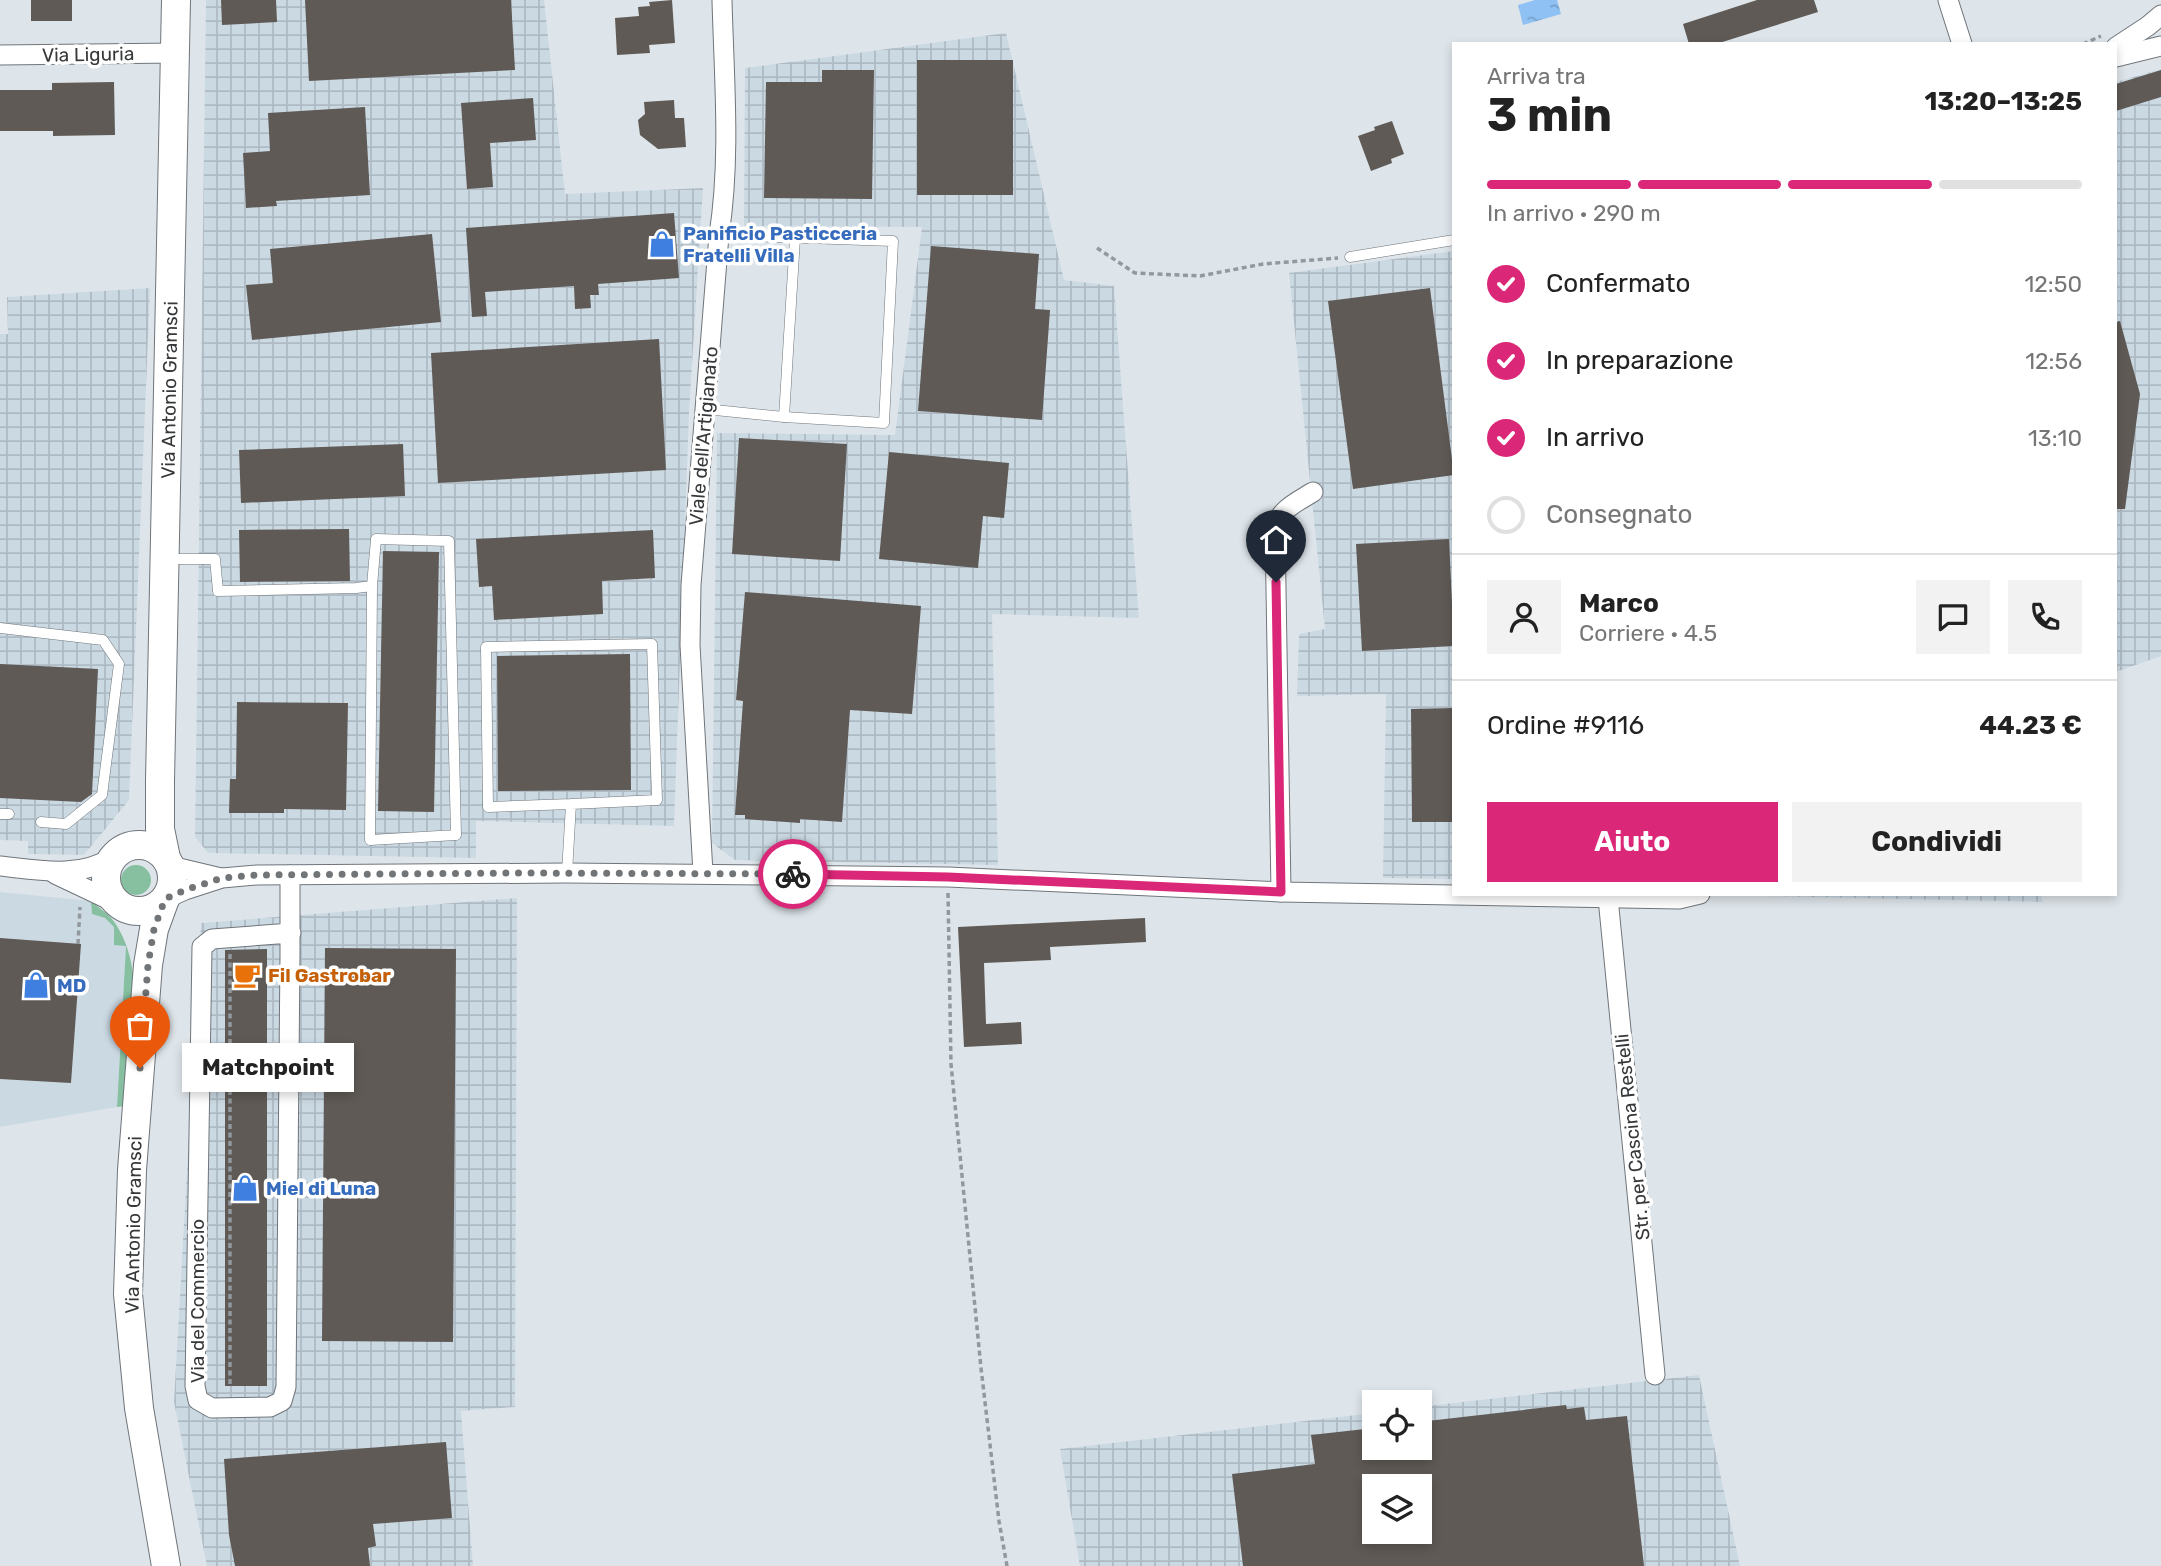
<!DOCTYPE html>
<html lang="it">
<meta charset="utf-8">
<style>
:root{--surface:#fff;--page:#f2f2f2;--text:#222;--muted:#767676;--line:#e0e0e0;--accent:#db2777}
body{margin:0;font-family:Rubik,sans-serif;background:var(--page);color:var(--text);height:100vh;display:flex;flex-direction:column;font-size:26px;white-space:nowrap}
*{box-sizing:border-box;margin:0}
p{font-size:23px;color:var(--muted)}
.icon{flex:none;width:38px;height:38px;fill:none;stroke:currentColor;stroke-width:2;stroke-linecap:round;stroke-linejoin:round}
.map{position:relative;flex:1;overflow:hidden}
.panel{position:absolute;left:1452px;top:42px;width:665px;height:854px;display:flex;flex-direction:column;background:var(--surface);border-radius:0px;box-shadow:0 4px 10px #0003}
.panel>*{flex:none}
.buttons{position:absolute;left:1362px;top:1390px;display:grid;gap:14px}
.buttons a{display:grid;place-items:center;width:70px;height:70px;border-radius:0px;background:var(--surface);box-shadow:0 4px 10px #0003;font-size:35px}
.pin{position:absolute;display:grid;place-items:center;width:60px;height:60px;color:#fff;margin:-72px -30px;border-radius:50% 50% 50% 0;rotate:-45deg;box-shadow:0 0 7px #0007}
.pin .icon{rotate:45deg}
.courier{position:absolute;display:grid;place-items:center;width:70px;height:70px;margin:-35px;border:5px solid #db2777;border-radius:50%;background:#fff;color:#222;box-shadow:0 2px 9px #0007}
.bubble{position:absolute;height:49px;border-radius:0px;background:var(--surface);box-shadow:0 4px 10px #0003;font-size:23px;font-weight:700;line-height:49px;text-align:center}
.summary em{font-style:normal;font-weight:700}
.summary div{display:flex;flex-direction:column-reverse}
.summary{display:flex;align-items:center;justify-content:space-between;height:119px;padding:0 35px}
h1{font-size:46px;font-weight:700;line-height:52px}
.bar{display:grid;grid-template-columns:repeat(4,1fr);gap:10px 7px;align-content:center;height:84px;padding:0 35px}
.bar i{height:9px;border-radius:5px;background:var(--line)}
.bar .on{background:var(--accent)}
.bar p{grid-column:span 4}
.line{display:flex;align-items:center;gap:18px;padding:0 35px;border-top:2px solid var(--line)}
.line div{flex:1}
.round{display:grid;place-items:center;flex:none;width:74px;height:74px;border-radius:0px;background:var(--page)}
ol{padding:0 35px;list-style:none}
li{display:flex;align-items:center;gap:21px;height:77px}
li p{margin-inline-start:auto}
li .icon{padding:7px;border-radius:50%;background:var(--accent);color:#fff;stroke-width:4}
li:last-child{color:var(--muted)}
li i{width:38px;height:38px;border:4px solid var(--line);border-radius:50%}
.action{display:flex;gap:14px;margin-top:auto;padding:14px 35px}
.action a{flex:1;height:80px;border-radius:0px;background:var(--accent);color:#fff;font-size:28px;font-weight:700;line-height:80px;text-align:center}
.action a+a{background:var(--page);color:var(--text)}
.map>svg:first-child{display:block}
.built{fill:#cbd9e3}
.industrial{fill:url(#industrial-grid);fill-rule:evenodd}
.green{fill:#86c0a1}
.water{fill:url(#water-ripples)}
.building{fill:#5f5a55;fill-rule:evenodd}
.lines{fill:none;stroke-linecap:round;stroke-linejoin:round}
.lane-casing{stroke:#6f757a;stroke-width:11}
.street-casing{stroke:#6f757a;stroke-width:21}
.secondary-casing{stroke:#6f757a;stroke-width:30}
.path{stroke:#93989c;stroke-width:3.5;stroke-dasharray:5 3.5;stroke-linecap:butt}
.lane{stroke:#fff;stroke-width:10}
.street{stroke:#fff;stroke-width:19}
.secondary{stroke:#fff;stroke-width:28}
.done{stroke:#717578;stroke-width:7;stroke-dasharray:0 12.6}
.route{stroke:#db2777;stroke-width:9}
.labels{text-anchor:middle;stroke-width:7;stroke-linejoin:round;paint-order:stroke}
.street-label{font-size:19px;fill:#36383a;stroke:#fff}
.shop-label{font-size:19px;font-weight:bold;fill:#366cbe;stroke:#fff;text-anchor:start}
.food-label{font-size:19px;font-weight:bold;fill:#c56008;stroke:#fff;text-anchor:start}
</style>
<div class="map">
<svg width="2161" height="1566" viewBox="0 0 2161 1566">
<defs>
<pattern id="industrial-grid" width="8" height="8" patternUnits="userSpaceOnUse" patternTransform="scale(1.75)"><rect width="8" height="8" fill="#cbd9e3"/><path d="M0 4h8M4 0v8" fill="none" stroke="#afbbc4"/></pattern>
<pattern id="water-ripples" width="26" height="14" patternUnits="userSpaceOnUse" patternTransform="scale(1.75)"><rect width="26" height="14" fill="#8fc1f4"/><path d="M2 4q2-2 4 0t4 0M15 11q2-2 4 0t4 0" fill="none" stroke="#769ec7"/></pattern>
</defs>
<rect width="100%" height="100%" fill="#dee5ea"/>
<path class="built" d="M 0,892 L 91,901 L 92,914 L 105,918 L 114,927 L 126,946 L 117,1107 L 0,1127 Z"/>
<g class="industrial">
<path d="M 206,0 L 544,0 L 565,194 L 703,188 L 689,413 L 674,826 L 476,821 L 476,858 L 208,853 L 195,837 Z"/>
<path d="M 1006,33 L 1064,280 L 1114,286 L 1139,618 L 992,614 L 998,865 L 735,860 L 712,843 L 717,433 L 895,435 L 922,227 L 744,226 L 745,68 Z"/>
<path d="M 2161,69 L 2161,656 L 2116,672 L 2116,82 Z"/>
<path d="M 1454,251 L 1454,879 L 1383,878 L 1386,694 L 1297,696 L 1299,634 L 1325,629 L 1289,273 Z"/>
<path d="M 150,288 L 129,800 L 84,855 L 28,854 L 28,841 L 0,840 L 0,334 L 8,334 L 7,297 Z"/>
<path d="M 1765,894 L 2041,894 L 2043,902 L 1765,896 Z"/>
<path d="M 517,898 L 515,1407 L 461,1411 L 473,1566 L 207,1566 L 174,1402 L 201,923 Z"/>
<path d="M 1699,1375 L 1740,1566 L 1080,1566 L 1060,1449 L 1374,1413 L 1374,1447 L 1419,1447 L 1419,1407 ZM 1374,1486 L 1419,1486 L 1419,1531 L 1374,1531 Z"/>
</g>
<g class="green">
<circle cx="136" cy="880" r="15"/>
<path d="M 91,901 C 98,907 106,912 112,919 C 150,968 130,1049 125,1106 L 117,1107 L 126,946 L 114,945 L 114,927 L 105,918 L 92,914 Z"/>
</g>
<path class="water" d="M 1535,0 L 1557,0 L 1561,14 L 1523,25 L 1518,5 Z"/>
<g class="building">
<rect x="31" y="0" width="41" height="21"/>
<path d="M 221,0 L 276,0 L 277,22 L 222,25 Z"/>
<path d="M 305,0 L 511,0 L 515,70 L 309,81 Z"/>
<path d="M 672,0 L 675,43 L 649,45 L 650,53 L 617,55 L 615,18 L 639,16 L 638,7 L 650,6 L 649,2 Z"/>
<path d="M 1757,0 L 1814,0 L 1818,12 L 1716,44 L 1689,44 L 1683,24 Z"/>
<rect x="917" y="60" width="96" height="135"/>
<path d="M 822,70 L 874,70 L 872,199 L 764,198 L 766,82 L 822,82 Z"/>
<path d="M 2161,70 L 2161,97 L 2116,111 L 2116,84 Z"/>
<path d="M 114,82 L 115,135 L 53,136 L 53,131 L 0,131 L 0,90 L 52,90 L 52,83 Z"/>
<path d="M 533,98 L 536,140 L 490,143 L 493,187 L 467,189 L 461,103 Z"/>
<path d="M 674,100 L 675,118 L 684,118 L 686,147 L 658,149 L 640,135 L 638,120 L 645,114 L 644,102 Z"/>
<path d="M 365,107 L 370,195 L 276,201 L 277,206 L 246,208 L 243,153 L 270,151 L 268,113 Z"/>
<path d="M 1392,121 L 1404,154 L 1391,159 L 1392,163 L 1371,171 L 1358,136 L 1375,130 L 1374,127 Z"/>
<path d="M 674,213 L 679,278 L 598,284 L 599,295 L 590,295 L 591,308 L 575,309 L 574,286 L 485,292 L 487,316 L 472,317 L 466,228 Z"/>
<path d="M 432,234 L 441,322 L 252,340 L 246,285 L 273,283 L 270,249 Z"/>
<path d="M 931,246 L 1039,254 L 1035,309 L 1050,310 L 1042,420 L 918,411 Z"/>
<path d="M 1430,288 L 1454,475 L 1353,489 L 1328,301 Z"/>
<path d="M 2120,321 L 2140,394 L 2125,509 L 2116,509 L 2116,322 Z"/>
<path d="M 659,339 L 666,470 L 438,483 L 431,353 Z"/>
<path d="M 739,438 L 847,444 L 840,561 L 732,554 Z"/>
<path d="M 403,444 L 405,496 L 241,503 L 239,450 Z"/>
<path d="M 889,452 L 1009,463 L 1004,518 L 983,516 L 978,568 L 879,559 Z"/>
<path d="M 349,529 L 350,581 L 240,582 L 239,530 Z"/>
<path d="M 653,530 L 655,578 L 602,581 L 603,614 L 494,620 L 492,586 L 479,587 L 476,539 Z"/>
<path d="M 1449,539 L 1454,646 L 1362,651 L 1356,544 Z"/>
<path d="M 383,551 L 439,552 L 434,812 L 378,811 Z"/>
<path d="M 745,592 L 921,606 L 912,714 L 850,710 L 842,822 L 800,819 L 800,823 L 745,819 L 745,815 L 735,815 L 743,701 L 736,700 Z"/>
<path d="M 630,654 L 631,790 L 498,791 L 497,656 Z"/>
<path d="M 0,664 L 98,669 L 92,794 L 81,802 L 0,798 Z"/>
<path d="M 237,702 L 348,703 L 346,810 L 284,809 L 284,813 L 229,813 L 230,779 L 236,779 Z"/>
<path d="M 1454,708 L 1454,822 L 1412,822 L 1411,709 Z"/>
<path d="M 1145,918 L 1146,942 L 1050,947 L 1051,960 L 984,963 L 986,1024 L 1021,1022 L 1022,1044 L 964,1047 L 958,927 Z"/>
<path d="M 0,938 L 81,944 L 71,1083 L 0,1079 Z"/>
<path d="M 325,948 L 456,949 L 453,1342 L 322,1341 Z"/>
<path d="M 267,949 L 267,1386 L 225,1386 L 225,950 Z"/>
<path d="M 1566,1405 L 1567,1409 L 1584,1407 L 1586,1420 L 1627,1416 L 1644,1566 L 1243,1566 L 1232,1474 L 1315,1464 L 1311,1435 L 1374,1428 L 1374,1447 L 1419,1447 L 1419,1422 ZM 1374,1486 L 1419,1486 L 1419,1531 L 1374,1531 Z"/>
<path d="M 446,1442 L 452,1518 L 373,1524 L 376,1546 L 368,1548 L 370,1566 L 235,1566 L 229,1535 L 224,1459 Z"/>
</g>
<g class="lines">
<defs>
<g id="lane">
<path d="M 1350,257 L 1454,240"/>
<path d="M 705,409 L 784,417 L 884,423 L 893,241 L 719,235"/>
<path d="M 784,417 L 795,238"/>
<path d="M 166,559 L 215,559 L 218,591 L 356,588 L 372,586 L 376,539 L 449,541 L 456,835 L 370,840 L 372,586"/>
<path d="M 0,628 L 103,640 L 119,664 L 102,795 L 66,824 L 41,822"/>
<path d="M 0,814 L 9,814"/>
<path d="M 567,873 L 571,804 L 488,807 L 486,647 L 652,644 L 657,800 L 571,804"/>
</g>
<g id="street">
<path d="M 1948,0 L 1962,44"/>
<path d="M 2116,47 L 2148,26 L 2161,15"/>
<path d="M 0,55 L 177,53"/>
<path d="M 2116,57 L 2161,46"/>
<path d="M 166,858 L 179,868 L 221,878"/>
<path d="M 0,866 C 38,870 79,879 113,857"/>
<path d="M 703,873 L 690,645 L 691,585 L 719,235 C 731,158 724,78 722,0"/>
<path d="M 55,874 L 116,903"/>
<path d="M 290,875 L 290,955 L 286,1387 L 282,1401 L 270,1407 L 212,1408 L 198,1400 L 195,1386 L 202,947 L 212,939 L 291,933"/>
<path d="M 1281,892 L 1275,528 C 1280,509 1297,502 1313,492"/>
<path d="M 1608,898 L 1655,1375"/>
<path d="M 165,899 L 185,890 L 222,878 L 257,875 L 567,873 L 948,877 L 1281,892 L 1679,899 L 1700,894"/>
</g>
<g id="secondary">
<circle cx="139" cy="878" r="33"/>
<path d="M 166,858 L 160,829 L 160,781 L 176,0"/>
<path d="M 165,899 L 154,929 L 148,965 L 132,1170 L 128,1294 L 139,1408 L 166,1566"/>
</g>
</defs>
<use href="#lane" class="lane-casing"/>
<use href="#street" class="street-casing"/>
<use href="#secondary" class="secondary-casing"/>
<g class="path">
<path d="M 2083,44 L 2101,36"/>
<path d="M 1097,248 L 1135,273 L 1200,276 L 1263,264 L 1338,258"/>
<path d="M 948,893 L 951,1064 L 981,1368 L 999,1521 L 1007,1566"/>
<path d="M 78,944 L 80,907"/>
<path d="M 230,954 L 230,1386"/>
</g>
<use href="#lane" class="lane"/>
<use href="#street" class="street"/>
<use href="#secondary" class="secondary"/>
</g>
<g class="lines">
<path class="done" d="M 140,1068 L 148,965 L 154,929 L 165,899 L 185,890 L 222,878 L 257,875 L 518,873 L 793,874"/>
<path class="route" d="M 793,874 L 948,877 L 1281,892 L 1276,582"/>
</g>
<defs>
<symbol id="shop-bare" viewBox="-9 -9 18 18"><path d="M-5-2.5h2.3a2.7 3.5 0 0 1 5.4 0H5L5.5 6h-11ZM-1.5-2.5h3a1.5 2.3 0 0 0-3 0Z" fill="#3f7fe0" stroke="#fff" stroke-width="2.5" paint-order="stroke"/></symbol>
<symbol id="cafe-bare" viewBox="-9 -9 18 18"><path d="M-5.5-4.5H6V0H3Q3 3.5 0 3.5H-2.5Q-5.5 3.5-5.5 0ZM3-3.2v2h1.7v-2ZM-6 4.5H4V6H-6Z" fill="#e8710a" stroke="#fff" stroke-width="2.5" paint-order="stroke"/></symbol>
</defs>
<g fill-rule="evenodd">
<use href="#shop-bare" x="643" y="225" width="38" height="38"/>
<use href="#cafe-bare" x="228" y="956" width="38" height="38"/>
<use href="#shop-bare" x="17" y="966" width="38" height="38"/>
<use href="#shop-bare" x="226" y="1169" width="38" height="38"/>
</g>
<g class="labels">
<g class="street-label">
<text transform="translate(88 54) rotate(-1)" y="7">Via Liguria</text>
<text transform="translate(169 390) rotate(-89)" y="7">Via Antonio Gramsci</text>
<text transform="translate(703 436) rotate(-85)" y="7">Viale dell'Artigianato</text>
<text transform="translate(1632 1137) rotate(-96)" y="7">Str. per Cascina Restelli</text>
<text transform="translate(133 1225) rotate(-89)" y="7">Via Antonio Gramsci</text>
<text transform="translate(197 1301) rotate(-90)" y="7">Via del Commercio</text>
</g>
<g class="shop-label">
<text x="683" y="240">Panificio Pasticceria<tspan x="683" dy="22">Fratelli Villa</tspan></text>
<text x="57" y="992">MD</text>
<text x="266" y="1195">Miel di Luna</text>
</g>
<g class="food-label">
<text x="268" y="982">Fil Gastrobar</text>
</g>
</g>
</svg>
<div class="buttons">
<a><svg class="icon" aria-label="locate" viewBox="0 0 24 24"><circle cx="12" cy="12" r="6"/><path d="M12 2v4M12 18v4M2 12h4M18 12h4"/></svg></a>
<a><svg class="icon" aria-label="layers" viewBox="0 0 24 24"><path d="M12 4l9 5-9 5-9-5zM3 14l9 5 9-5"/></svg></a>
</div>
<div class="pin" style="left:140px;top:1068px;background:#ea580c"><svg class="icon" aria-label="bag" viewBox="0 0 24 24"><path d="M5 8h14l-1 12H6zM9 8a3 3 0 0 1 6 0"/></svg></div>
<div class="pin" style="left:1276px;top:582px;background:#1f2937"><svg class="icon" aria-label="home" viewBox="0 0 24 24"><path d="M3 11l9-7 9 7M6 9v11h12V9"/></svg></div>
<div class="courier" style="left:793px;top:874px"><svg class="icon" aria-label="bike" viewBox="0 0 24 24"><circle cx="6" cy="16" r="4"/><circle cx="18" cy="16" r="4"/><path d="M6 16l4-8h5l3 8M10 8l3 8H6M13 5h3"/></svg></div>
<div class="bubble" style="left:182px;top:1043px;width:172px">Matchpoint</div>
<section class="panel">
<div class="summary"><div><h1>3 min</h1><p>Arriva tra</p></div><em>13:20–13:25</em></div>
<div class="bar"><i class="on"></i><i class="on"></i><i class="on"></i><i></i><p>In arrivo · 290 m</p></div>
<ol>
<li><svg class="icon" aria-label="check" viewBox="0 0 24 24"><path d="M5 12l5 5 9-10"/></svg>Confermato<p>12:50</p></li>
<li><svg class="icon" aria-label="check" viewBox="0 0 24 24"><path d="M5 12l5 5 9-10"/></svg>In preparazione<p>12:56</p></li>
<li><svg class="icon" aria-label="check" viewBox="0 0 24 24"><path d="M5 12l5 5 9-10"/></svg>In arrivo<p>13:10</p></li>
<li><i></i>Consegnato</li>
</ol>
<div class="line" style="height:126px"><a class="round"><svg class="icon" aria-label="person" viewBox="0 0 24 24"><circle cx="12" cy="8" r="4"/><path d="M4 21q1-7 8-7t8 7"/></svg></a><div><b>Marco</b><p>Corriere · 4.5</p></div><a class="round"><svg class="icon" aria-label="chat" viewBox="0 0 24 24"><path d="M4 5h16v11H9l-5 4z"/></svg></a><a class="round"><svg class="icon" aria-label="phone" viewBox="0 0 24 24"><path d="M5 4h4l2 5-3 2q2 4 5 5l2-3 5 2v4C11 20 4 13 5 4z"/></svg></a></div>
<div class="line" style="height:91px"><div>Ordine #9116</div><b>44.23 €</b></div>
<div class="action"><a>Aiuto</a><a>Condividi</a></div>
</section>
</div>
